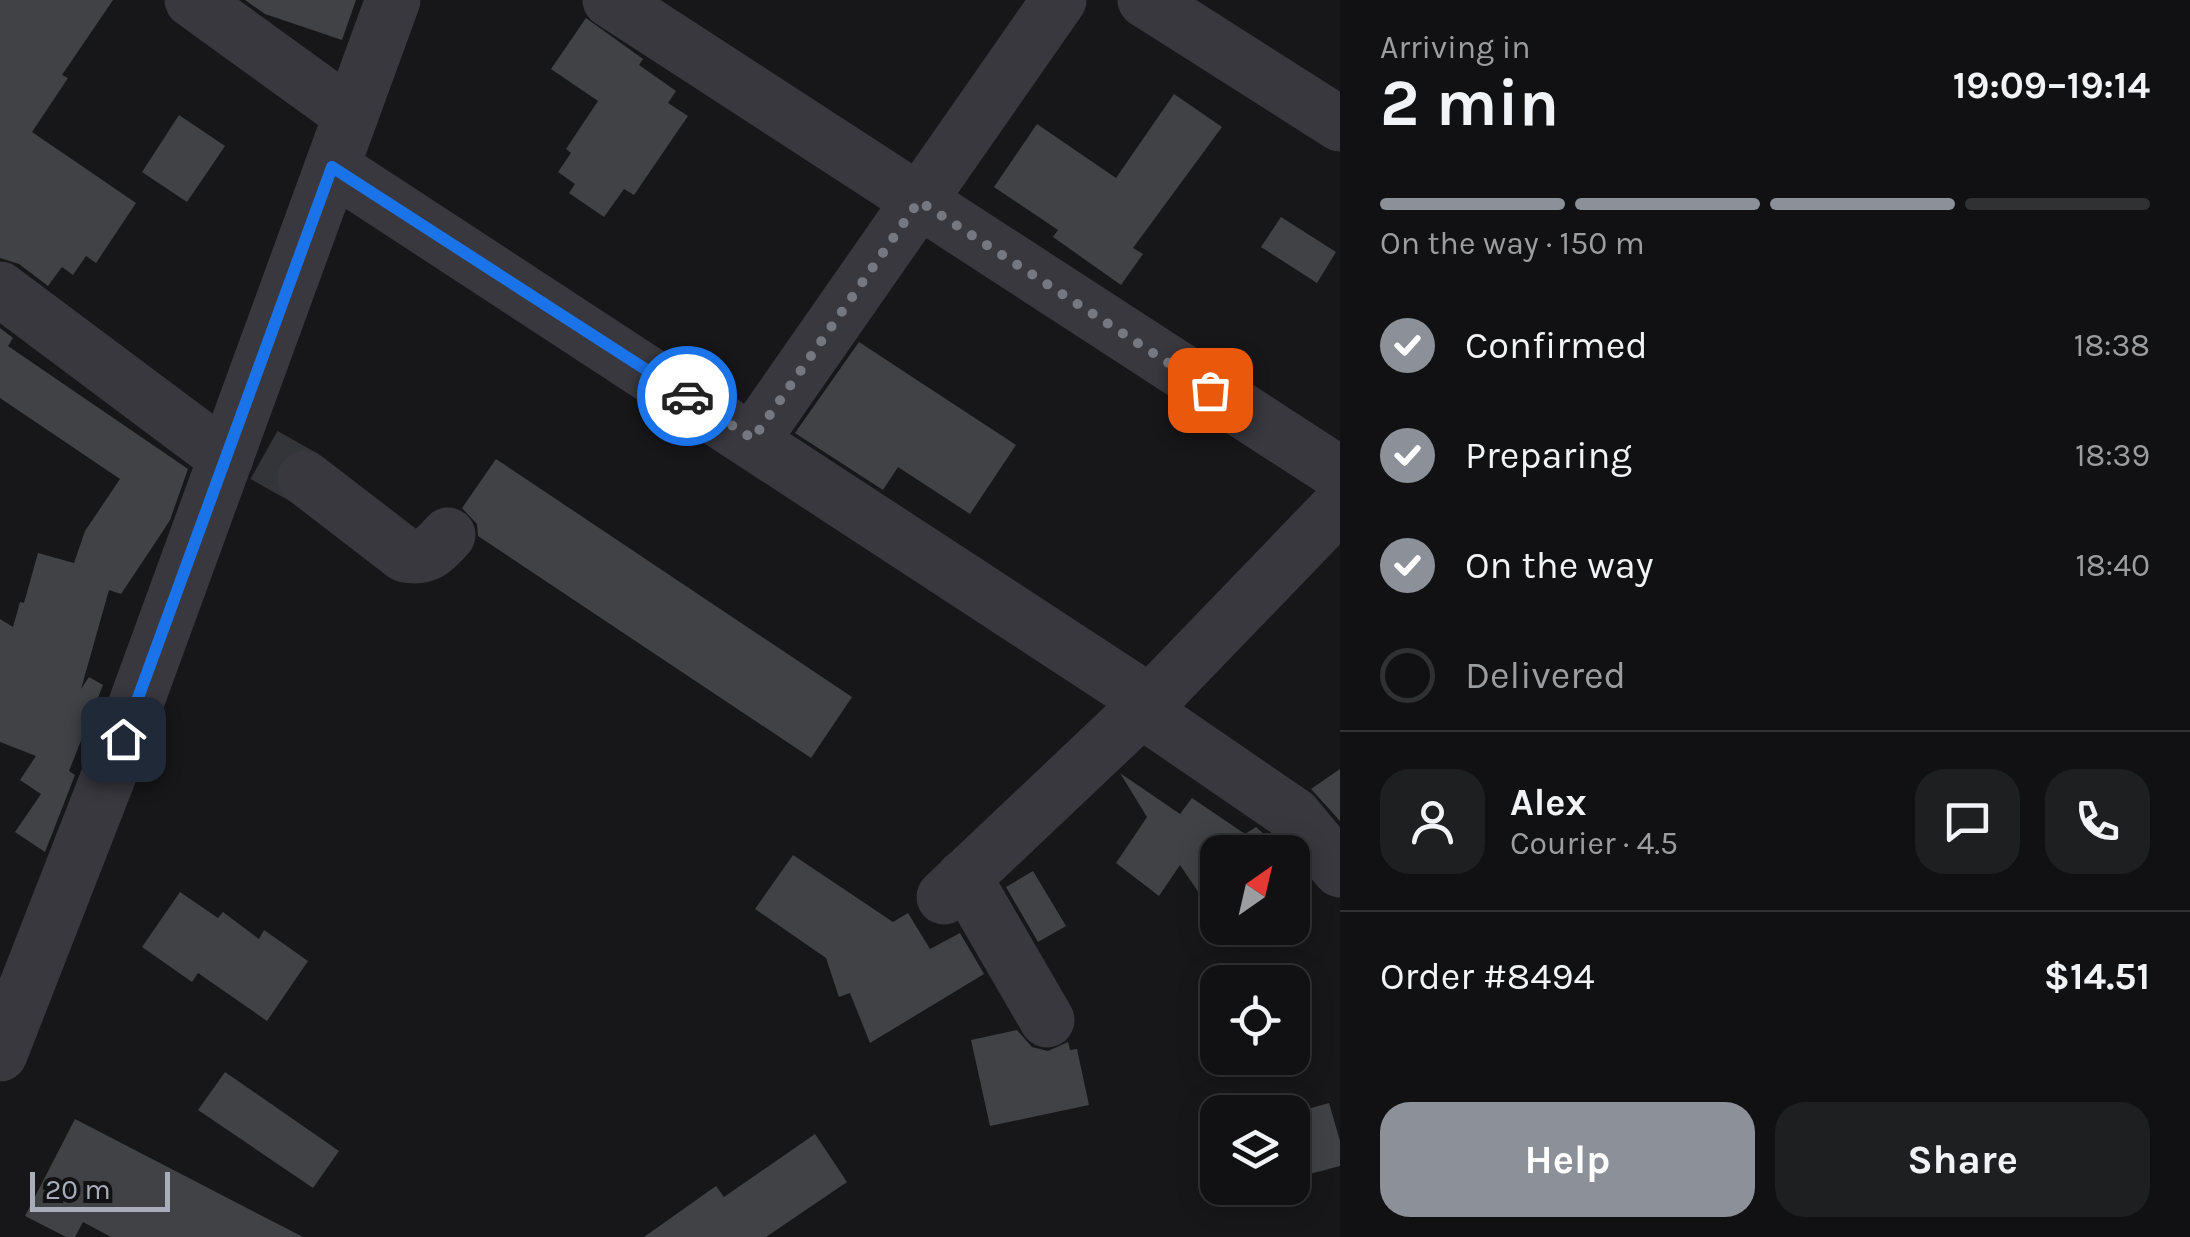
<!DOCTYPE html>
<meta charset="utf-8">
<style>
:root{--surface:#111113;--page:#1e1f21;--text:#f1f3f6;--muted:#9c9da0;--line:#303133;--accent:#8c9099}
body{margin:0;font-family:Karla,sans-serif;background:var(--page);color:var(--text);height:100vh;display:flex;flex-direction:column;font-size:38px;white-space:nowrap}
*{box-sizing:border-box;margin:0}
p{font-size:32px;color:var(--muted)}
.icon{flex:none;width:55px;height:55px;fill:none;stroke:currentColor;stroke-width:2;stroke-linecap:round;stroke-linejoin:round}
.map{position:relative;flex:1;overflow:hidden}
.details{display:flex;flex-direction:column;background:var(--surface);width:850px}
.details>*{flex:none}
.needle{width:65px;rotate:34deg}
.fabs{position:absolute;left:1200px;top:835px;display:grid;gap:20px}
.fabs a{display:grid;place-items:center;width:110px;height:110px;border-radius:20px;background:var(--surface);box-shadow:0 5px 25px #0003,0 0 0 2px var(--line);font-size:50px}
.scale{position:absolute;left:30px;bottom:25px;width:140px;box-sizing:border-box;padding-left:10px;border:5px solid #a9adb9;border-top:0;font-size:28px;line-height:35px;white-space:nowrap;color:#a9adb9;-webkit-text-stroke:8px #121214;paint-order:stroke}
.pin{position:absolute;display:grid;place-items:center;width:85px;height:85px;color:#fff;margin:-42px;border-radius:20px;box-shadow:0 5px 15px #0006}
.courier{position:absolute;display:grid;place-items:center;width:100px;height:100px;margin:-50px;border:8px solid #1a73e8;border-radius:50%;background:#fff;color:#222;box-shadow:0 2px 12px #0007}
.head em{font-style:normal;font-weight:700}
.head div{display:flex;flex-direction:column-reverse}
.head{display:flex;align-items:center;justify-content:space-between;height:170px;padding:0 40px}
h1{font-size:65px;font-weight:700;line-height:75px}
.bar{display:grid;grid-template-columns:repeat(4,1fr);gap:15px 10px;align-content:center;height:120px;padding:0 40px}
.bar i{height:12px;border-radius:8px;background:var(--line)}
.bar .active{background:var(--accent)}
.bar p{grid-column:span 4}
.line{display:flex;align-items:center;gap:25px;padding:0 40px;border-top:2px solid var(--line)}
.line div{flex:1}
.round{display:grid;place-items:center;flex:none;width:105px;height:105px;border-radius:30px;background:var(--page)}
ol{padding:0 40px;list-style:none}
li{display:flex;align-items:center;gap:30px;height:110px}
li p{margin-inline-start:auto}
li .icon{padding:10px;border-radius:50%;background:var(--accent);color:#fff;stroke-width:4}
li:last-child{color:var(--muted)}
li i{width:55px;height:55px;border:5px solid var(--line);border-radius:50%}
.primary-button{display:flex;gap:20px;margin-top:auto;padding:20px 40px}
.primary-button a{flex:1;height:115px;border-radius:30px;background:var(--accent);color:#fff;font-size:40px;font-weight:700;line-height:115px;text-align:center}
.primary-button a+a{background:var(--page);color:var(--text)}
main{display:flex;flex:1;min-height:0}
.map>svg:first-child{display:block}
.building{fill:#414246}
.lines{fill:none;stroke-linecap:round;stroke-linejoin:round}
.minor-tunnel{stroke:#343539;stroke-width:55;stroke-dasharray:55 28;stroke-linecap:butt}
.minor{stroke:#38383e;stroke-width:55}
.done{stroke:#767881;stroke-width:10;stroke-dasharray:0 18}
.route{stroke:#1a73e8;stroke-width:12}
</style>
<main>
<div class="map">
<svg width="1340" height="1237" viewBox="0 0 1340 1237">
<rect width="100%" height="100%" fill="#171719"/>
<g class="building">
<path d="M 0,0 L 113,0 L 62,75 L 68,78 L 32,132 L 136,203 L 96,263 L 86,256 L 73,275 L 62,267 L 48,286 L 19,264 L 0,258 Z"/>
<path d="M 245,0 L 356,0 L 342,40 L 265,14 Z"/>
<path d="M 586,18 L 643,59 L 639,65 L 676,91 L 668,103 L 688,116 L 634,195 L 624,189 L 604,217 L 569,193 L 575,184 L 558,172 L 571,153 L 566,149 L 598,101 L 551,69 Z"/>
<path d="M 1174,94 L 1222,127 L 1133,248 L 1143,254 L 1121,285 L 1053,237 L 1058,230 L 994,187 L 1037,124 L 1116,178 Z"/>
<path d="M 179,115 L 225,146 L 187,202 L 142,172 Z"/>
<path d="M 1281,217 L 1336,252 L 1317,283 L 1261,247 Z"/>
<path d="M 0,328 L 13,338 L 8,346 L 188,469 L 170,520 L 159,537 L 121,594 L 109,590 L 81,689 L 89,677 L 103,685 L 69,771 L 75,775 L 45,852 L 15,832 L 41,794 L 20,780 L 36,756 L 0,742 L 0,619 L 13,627 L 20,602 L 24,603 L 38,553 L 74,563 L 85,531 L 120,479 L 0,398 Z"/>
<path d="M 859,342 L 1016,445 L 970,514 L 898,467 L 883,490 L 795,433 Z"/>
<path d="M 496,459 L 852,697 L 811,758 L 478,536 L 477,524 L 462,508 Z"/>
<path d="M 1340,769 L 1340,821 L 1311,789 Z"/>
<path d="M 1120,773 L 1180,814 L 1192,798 L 1245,834 L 1256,827 L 1283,851 L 1218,852 L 1218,921 L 1180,865 L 1159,896 L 1116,863 L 1147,817 Z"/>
<path d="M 793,855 L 893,922 L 908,913 L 930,949 L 960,933 L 984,974 L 870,1043 L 850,993 L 839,997 L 826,958 L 755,909 Z"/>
<path d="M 1033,871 L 1066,926 L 1038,942 L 1006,887 Z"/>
<path d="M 180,892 L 218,918 L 223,912 L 259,939 L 264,930 L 308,961 L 267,1021 L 198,973 L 192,982 L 142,947 Z"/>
<path d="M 1017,1030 L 1032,1047 L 1048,1051 L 1068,1042 L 1070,1050 L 1077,1049 L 1089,1105 L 990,1126 L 971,1040 Z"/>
<path d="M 225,1072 L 339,1151 L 313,1188 L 198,1110 Z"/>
<path d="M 1329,1103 L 1340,1141 L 1340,1166 L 1310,1174 L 1293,1113 Z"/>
<path d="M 75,1119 L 303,1237 L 111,1237 L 83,1222 L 75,1237 L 66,1237 L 25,1216 Z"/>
<path d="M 815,1134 L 847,1182 L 766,1237 L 644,1237 L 716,1186 L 724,1197 Z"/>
</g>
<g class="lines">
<path class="minor-tunnel" d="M 264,455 L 305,478"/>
<g class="minor">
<path d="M 192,0 L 351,115"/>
<path d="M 610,0 L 1340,474"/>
<path d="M 1145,0 L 1340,124"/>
<path d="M 332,167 L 1150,702"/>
<path d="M 0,289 L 226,458"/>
<path d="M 753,439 L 1059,0"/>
<path d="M 305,478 L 405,555 C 426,559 434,551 448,535"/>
<path d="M 1141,710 L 1294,815 L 1340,870"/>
<path d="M 964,877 L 1047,1020"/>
<path d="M 944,897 L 1150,702 L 1340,505"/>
<path d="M 0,1054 L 123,739 L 393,0"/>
</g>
</g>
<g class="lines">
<path class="done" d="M 687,396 L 753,439 L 919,201 L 1210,390"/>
<path class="route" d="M 123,739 L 332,167 L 687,396"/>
</g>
</svg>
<div class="fabs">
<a><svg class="needle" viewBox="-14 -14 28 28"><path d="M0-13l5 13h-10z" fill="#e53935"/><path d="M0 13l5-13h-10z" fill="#9c9da0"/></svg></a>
<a><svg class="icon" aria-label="locate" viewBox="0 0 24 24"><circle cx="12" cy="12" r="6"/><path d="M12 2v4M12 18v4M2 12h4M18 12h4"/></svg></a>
<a><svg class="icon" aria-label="layers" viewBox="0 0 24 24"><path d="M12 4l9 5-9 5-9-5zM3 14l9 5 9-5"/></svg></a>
</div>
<div class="scale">20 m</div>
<div class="pin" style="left:1210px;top:390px;background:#ea580c"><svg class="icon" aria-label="bag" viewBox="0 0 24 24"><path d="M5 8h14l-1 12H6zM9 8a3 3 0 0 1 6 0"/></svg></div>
<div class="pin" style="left:123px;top:739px;background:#1f2937"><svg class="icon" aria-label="home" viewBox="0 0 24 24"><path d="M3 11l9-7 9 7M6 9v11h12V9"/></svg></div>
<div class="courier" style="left:687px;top:396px"><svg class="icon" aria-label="car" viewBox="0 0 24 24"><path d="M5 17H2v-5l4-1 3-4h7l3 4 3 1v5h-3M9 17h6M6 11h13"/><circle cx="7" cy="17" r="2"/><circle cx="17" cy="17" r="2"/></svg></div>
</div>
<section class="details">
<div class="head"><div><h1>2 min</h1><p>Arriving in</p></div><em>19:09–19:14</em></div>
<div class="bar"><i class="active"></i><i class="active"></i><i class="active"></i><i></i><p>On the way · 150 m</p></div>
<ol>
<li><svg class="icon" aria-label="check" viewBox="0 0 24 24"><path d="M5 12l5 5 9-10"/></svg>Confirmed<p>18:38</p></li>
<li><svg class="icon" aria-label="check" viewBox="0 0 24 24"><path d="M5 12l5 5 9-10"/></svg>Preparing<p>18:39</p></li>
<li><svg class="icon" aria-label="check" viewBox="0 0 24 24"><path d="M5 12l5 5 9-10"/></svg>On the way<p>18:40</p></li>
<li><i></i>Delivered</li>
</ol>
<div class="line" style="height:180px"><a class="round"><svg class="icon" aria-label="person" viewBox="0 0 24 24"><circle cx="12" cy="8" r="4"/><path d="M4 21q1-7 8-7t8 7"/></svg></a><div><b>Alex</b><p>Courier · 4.5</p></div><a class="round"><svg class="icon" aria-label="chat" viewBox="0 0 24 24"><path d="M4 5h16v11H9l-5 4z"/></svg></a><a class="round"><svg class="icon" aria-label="phone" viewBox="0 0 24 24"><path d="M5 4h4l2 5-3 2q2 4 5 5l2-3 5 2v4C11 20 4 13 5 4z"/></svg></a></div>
<div class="line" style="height:130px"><div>Order #8494</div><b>$14.51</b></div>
<div class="primary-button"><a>Help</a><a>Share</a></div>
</section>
</main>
